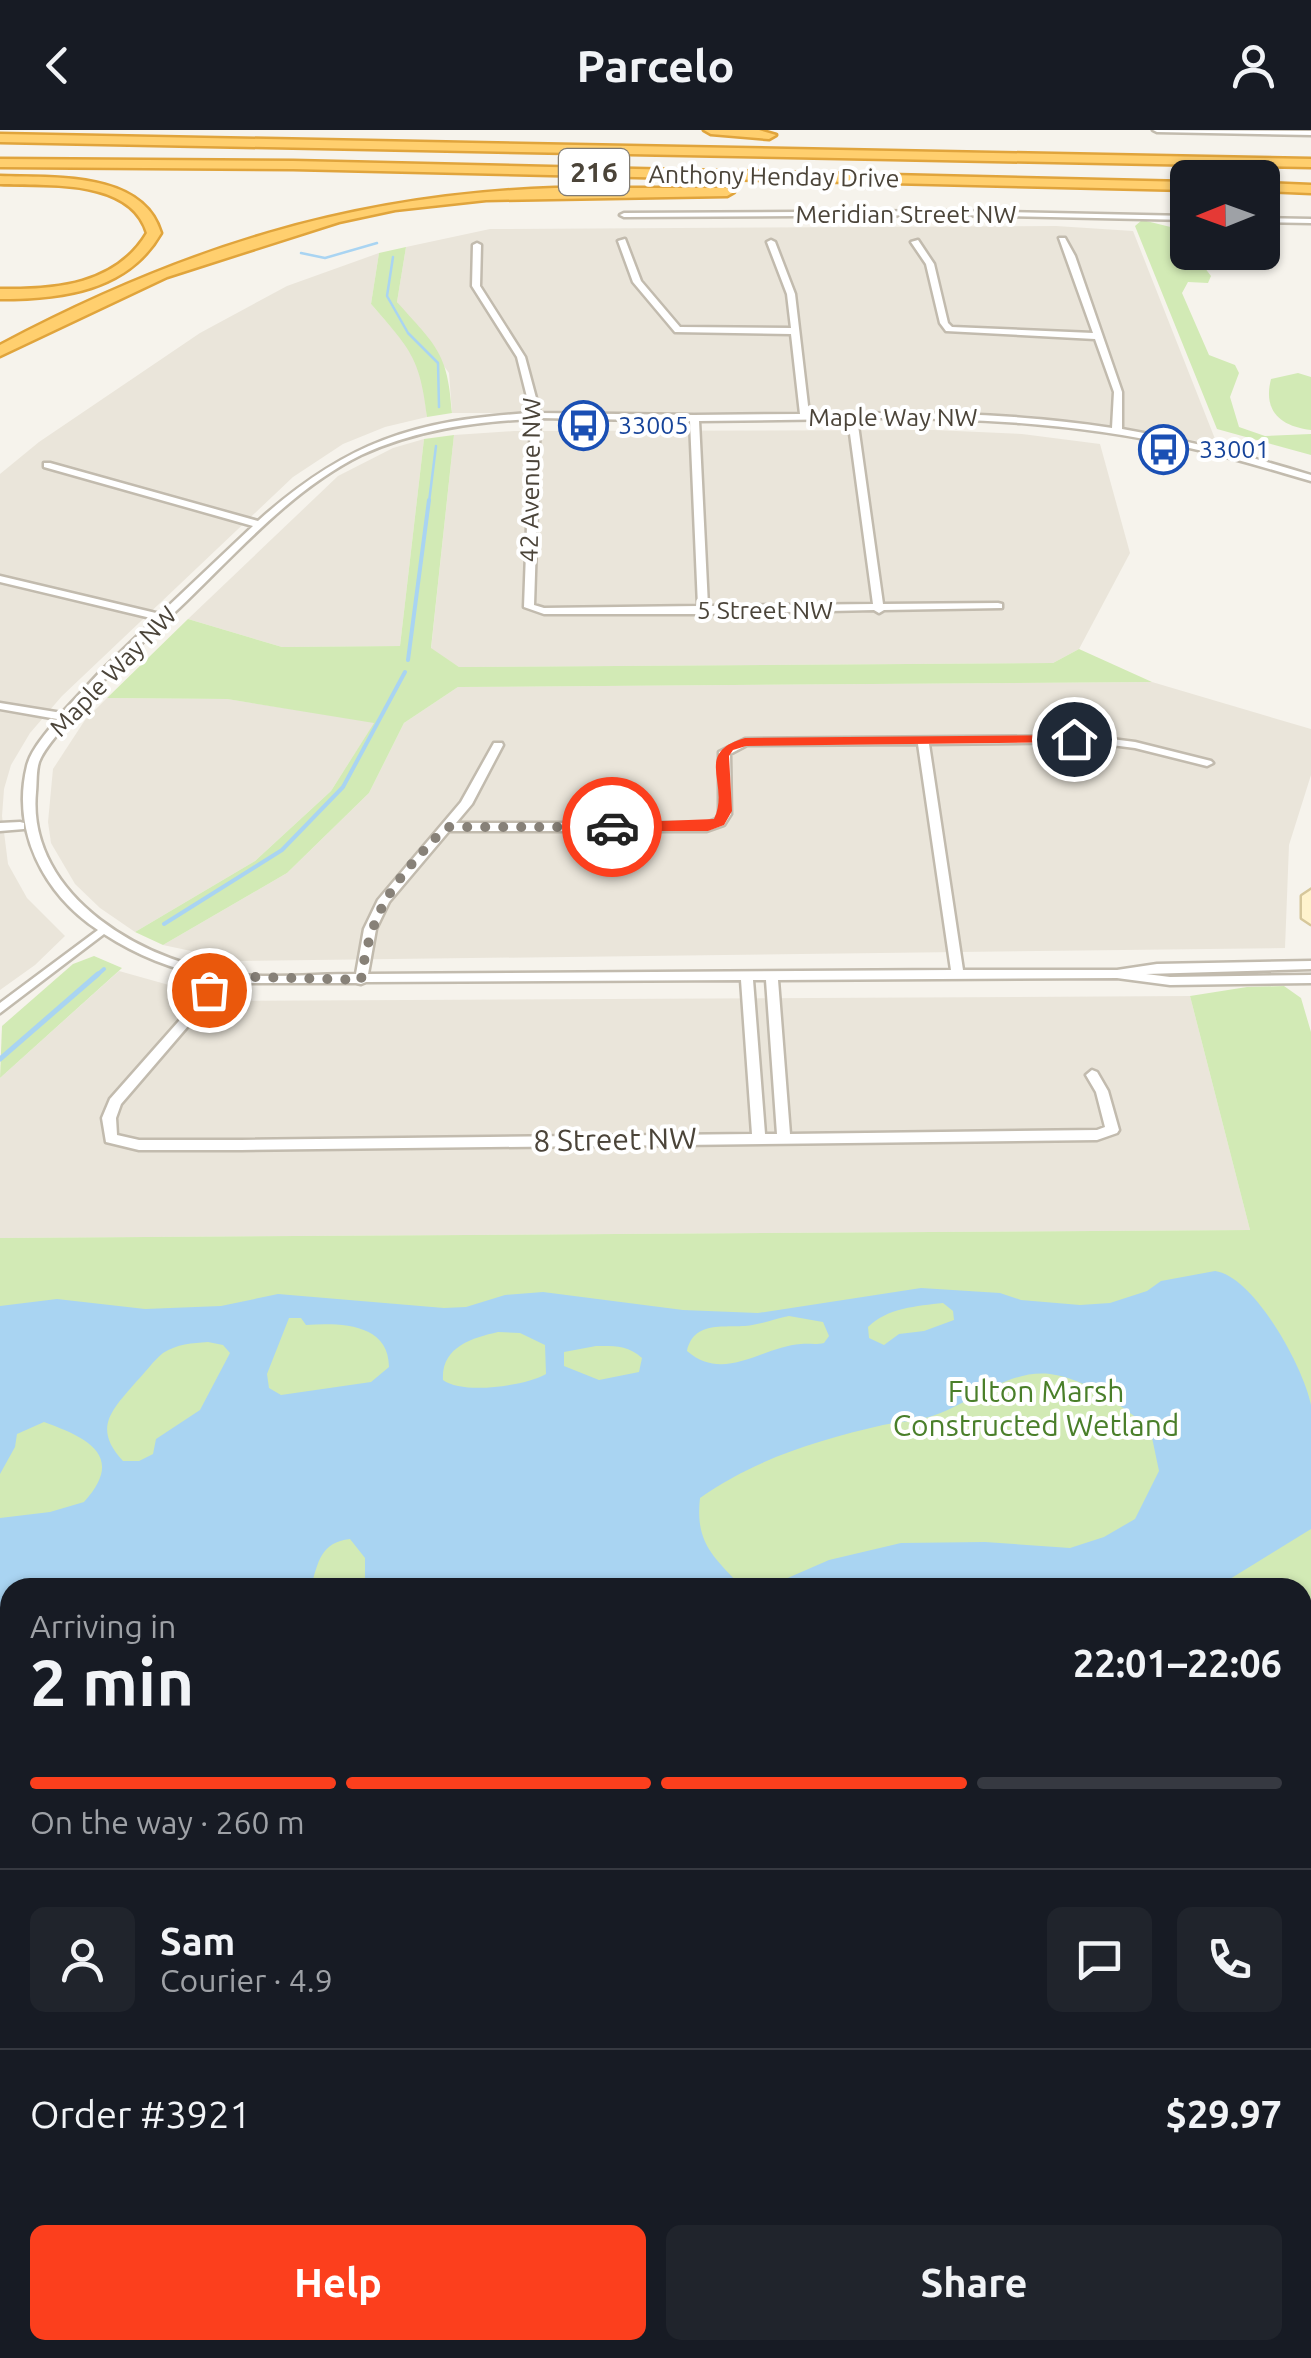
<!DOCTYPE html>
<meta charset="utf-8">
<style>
:root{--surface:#171b24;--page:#20242c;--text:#f1f3f6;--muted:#9ea1a6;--line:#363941;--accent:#fc3f1d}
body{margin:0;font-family:Ubuntu,sans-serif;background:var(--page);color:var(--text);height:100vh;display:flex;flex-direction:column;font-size:38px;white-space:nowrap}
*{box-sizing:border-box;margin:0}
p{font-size:32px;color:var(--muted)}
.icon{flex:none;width:55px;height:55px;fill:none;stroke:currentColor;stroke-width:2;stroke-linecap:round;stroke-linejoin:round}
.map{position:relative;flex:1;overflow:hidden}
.sheet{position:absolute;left:0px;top:1448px;width:1312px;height:782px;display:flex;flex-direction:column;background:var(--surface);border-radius:30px 30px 0 0;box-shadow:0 2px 8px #0004}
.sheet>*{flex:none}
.needle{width:65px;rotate:269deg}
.buttons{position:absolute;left:1170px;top:30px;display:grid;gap:20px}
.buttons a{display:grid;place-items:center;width:110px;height:110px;border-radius:15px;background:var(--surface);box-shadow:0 2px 8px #0004;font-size:50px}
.pin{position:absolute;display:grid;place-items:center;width:85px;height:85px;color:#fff;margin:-42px;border:5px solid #fff;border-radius:50%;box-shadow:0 2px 10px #0007}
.courier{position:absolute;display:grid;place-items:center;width:100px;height:100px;margin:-50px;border:8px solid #fc3f1d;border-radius:50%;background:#fff;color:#222;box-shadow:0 2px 12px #0007}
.overview em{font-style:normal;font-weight:600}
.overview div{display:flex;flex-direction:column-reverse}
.overview{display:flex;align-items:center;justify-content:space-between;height:170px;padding:0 30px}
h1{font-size:65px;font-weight:600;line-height:75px}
.bar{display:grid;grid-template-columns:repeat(4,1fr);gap:15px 10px;align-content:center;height:120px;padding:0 30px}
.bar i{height:12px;border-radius:8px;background:var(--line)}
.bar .selected{background:var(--accent)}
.bar p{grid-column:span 4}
.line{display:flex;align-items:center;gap:25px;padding:0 30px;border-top:2px solid var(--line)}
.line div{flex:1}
.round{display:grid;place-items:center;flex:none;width:105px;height:105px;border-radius:15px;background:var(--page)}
.cta{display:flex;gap:20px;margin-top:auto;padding:20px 30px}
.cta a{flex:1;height:115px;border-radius:15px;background:var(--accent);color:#fff;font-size:40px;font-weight:600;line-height:115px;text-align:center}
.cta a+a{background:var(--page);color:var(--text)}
header{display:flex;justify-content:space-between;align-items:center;height:130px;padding:0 30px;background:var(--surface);font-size:45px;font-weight:600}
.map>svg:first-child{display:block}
.residential{fill:#eae5da}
.green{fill:#d2eab5}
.parking{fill:#e5e3e0}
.water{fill:#a9d4f2;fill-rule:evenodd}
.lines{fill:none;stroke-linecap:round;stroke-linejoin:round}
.stream-far2{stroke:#a9d4f2;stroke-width:2.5}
.stream-far1{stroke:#a9d4f2;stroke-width:4}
.stream{stroke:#a9d4f2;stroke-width:5}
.building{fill:#d8cfc1;stroke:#979187;stroke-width:2.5}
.street-casing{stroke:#c2bbae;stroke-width:5}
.secondary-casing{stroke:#d6c79b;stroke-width:5}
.highway-casing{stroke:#e0a43c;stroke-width:5}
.street{fill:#fff;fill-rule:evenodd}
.secondary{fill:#fff3cd;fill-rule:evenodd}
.highway{fill:#ffcf6e;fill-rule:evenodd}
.rail-casing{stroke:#9a9a9a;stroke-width:10}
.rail{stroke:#fff;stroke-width:6;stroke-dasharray:19;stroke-linecap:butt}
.route{fill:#fc3f1d}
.done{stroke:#878178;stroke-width:10;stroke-dasharray:0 18}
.labels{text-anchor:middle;stroke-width:8;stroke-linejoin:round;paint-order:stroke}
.far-street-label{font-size:25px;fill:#4b4439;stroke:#fff}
.far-transit-label{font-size:25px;fill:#164399;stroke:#fff;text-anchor:start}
.shield{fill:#fff;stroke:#817c74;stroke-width:2.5}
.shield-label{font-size:28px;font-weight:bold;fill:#4b4439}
.street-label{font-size:30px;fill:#4b4439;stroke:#fff}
.park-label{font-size:30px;fill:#4a7f2a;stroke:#fff}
</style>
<header><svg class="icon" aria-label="back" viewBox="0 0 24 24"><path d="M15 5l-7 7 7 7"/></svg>Parcelo<svg class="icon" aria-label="person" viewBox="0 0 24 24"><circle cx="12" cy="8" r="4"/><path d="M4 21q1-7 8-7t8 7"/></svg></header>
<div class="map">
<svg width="1311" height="2228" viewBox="0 0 1311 2228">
<rect width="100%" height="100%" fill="#f6f3ec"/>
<g class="residential">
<path d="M 1056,96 L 1133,101 L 1217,314 L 1033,286 L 957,282 L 452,283 L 449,243 L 397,172 L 406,117 L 490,99 Z"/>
<path d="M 379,123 L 371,174 L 413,222 L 422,244 L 427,287 L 385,297 L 343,314 L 293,347 L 62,566 L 30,603 L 11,635 L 4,659 L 2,686 L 8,734 L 27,768 L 65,806 L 35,835 L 0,860 L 0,344 L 39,312 L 200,203 L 287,156 Z"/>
<path d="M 934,300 L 1022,304 L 1100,314 L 1130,423 L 1079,519 L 1053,533 L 459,537 L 431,519 L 454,305 L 514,301 Z"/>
<path d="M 424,309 L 400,516 L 282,517 L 188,489 L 338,346 L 393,318 Z"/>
<path d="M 1152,552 L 1311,599 L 1311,645 L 1289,715 L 1285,818 L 238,831 L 163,815 L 287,743 L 369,663 L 404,593 L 458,557 Z"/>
<path d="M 107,568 L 227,569 L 375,592 L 331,661 L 255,731 L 135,802 L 100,778 L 75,754 L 51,713 L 48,692 L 53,639 L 85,590 Z"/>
<path d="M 119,841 L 226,871 L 1190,866 L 1250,1100 L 0,1108 L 0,948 Z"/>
<path d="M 1311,1765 L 1311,2122 L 1302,2109 L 1302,1769 Z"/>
</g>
<g class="green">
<path d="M 1142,90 L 1187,101 L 1187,117 L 1183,122 L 1188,130 L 1201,133 L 1211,146 L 1208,153 L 1188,152 L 1182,163 L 1209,225 L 1235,235 L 1239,243 L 1230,267 L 1239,297 L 1265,306 L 1311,304 L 1311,325 L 1217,299 L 1135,96 Z"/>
<path d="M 406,117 L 397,172 C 436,216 448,222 452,283 L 427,287 C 420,227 410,219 371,174 L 379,123 Z"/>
<path d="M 1298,243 L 1311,247 L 1311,300 C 1279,296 1263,280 1271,249 Z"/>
<path d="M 454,305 L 431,518 L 459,537 L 1053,533 L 1079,519 L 1152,552 L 458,557 L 404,593 L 369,663 L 287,743 L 163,815 L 135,802 L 255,731 L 331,661 L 374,593 L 227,569 L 107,568 L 188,489 L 282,517 L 400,516 L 424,309 Z"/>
<path d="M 94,826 L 122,838 L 0,948 L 2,896 L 73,834 Z"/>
<path d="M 1284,856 L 1301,868 L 1311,902 L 1311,1751 L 1303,1755 L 1302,1458 L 10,1458 L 10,2220 L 344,2220 L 328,2228 L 0,2228 L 0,1108 L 1250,1100 L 1190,866 L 1247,857 Z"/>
</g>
<path class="parking" d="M 699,2220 L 1199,2220 L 1203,2228 L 702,2228 Z"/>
<path class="water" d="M 1215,1141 C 1254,1146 1304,1238 1311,1275 C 1311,1308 1311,1363 1311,1399 L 1217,1457 L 767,1457 L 829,1430 L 901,1413 L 985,1412 L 1070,1418 L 1104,1407 L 1135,1389 L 1159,1341 L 1150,1298 C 1121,1276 1088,1249 1050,1244 C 1006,1239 968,1276 929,1287 C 914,1291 898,1292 883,1295 C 818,1310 755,1329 700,1368 C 695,1413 713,1426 742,1457 L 748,1457 L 365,1457 L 365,1428 L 350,1409 C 321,1412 318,1432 311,1457 L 10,1458 L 10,2044 L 0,2042 L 0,1388 L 50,1382 L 84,1372 C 127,1325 85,1307 44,1292 L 17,1304 L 15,1317 L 0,1344 L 0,1176 L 57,1169 L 145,1179 L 221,1176 L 278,1164 L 444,1178 L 466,1177 L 505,1165 L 543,1162 L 683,1180 L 758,1183 L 921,1158 L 1000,1163 L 1021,1170 L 1080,1175 L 1110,1173 L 1147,1161 L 1161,1151 ZM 943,1173 L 953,1181 L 954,1190 L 924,1201 L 899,1204 L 884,1215 L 869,1208 L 868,1197 C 887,1178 917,1176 943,1173 ZM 789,1186 L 823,1192 L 829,1206 L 824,1213 C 815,1215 809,1213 801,1214 C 761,1217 724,1253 687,1221 C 695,1186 732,1201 757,1194 C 768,1192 778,1188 789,1186 ZM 289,1188 L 301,1188 L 306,1195 C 340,1193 389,1193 389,1237 L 371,1252 L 281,1265 L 269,1258 L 267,1244 ZM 498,1202 L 520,1203 L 545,1215 L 546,1244 C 525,1256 463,1265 443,1250 C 441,1217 472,1208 498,1202 ZM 208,1212 L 223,1215 L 230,1223 L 200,1280 L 156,1309 L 153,1324 L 139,1331 L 123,1331 C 92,1298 112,1280 136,1252 C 145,1243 153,1231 163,1223 C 177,1214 192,1213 208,1212 ZM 596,1216 C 614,1216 628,1215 642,1228 L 639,1242 L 599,1250 L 564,1236 L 564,1222 Z"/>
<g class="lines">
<g class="stream-far2">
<path d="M 301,123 L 325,128 L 377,113"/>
<path d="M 393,127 L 387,166 L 408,203 L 438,233 L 439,277"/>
<path d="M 429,372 L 436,316"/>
</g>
<g class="stream-far1">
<path d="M 408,530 L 429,370"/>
<path d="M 164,794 L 282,720 L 343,657 L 405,542"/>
<path d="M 95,847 L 104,839"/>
</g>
<path class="stream" d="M 0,929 L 98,844"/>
</g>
<path class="building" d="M 551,2220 L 616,2220 L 618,2226 L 630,2220 L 650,2220 L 653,2228 L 535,2228 Z"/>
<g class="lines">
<defs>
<g id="street">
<path d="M 1153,0 L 1311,1 L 1311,5 L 1157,2 Z"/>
<path d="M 954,81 L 1188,86 L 1188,90 L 954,85 L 624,87 L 620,85 L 624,83 Z"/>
<path d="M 1262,88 L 1311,89 L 1311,93 L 1262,92 Z"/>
<path d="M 1059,108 L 1065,108 L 1075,126 L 1122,262 L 1122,299 C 1186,310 1249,326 1311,345 L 1311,351 C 1269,339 1228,326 1185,317 C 1077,293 967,287 857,288 L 883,474 L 998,473 L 1002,474 L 1002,478 L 884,480 L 879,483 L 874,480 L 703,484 L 544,484 L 524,477 L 531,289 C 473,292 415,300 361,325 C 290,360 233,427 176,481 C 136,519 93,556 60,601 C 53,610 43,621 39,632 C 36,641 37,653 36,662 C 26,768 150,837 242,845 C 279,848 318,844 356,844 L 364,799 L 378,770 L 461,672 L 494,613 L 502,613 L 503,615 L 472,674 L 456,693 L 706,693 L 716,689 L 719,684 L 719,622 L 745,609 L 1088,606 L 1135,612 L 1211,631 L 1213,633 L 1207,636 L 1135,618 L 1088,612 L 929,614 L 963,840 L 1117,840 L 1157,834 L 1311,831 L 1311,839 L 1146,844 L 1170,847 L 1311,845 L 1311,853 L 1170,855 L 1117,848 L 778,850 L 790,1004 L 1097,1000 L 1105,997 L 1096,962 L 1086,945 L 1092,940 L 1097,942 L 1108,961 L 1119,1000 L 1117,1003 L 1097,1010 L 241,1020 L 139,1020 L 106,1012 L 102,988 L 110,969 L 186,883 L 211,847 C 174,840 136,825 104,804 L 0,883 L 0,873 L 98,800 C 44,764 11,701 27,636 C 31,619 47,603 57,589 L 0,579 L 0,573 L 62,583 L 101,541 L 155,489 L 0,452 L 0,446 L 160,484 L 253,396 L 44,337 L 44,333 L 50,333 L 258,391 C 346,312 414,290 531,283 L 517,227 L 472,156 L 473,115 L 477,113 L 481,115 L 480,156 L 525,227 L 540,283 L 694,285 L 800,284 L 791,204 L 675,202 L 633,152 L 618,111 L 625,109 L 641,151 L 680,197 L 791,198 L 787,164 L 767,112 L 771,110 L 775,112 L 795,164 L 809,284 C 910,282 1012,282 1112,298 L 1114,262 L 1095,209 L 946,201 L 940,193 L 926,134 L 911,112 L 918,110 L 934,134 L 948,193 L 952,197 L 1093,203 ZM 540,288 L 690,291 L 698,476 L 544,478 L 534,475 ZM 848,289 L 873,474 L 708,476 L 699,291 ZM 918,614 L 951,840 L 368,844 L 376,799 L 389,772 L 449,701 L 707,701 L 724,695 L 731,684 L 730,624 L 747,615 ZM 223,850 L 241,853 L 356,853 L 361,854 L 366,852 L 741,850 L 752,1004 L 241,1010 L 139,1010 L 117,1005 L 116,988 L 121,974 L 194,889 ZM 753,850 L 766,850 L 777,1004 L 765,1004 Z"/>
<path d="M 20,692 L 24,693 L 24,699 L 0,701 L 0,693 Z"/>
</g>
<path id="secondary" d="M 1311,760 L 1311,794 L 1302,788 L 1302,766 Z"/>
<g id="highway">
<path d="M 704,0 L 759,0 L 776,5 L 769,9 L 711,4 Z"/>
<path d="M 0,4 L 1311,29 L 1311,37 L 0,12 Z"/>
<path d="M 0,29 L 293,31 L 1188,52 L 1188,60 L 293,39 L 0,37 Z"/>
<path d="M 0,46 C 53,48 143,41 161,103 C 128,161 62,169 0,169 L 0,159 C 55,160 116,155 147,103 C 131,48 46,56 0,54 Z"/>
<path d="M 1262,53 L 1311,55 L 1311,63 L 1262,61 Z"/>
<path d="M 555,58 L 727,58 L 734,62 L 727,66 L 486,70 L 395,80 L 339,92 L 167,147 L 0,226 L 0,215 C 181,119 350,65 555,58 Z"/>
</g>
</defs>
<use href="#street" class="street-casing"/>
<use href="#secondary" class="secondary-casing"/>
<use href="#highway" class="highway-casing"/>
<use href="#street" class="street"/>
<use href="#secondary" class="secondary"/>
<use href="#highway" class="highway"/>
<defs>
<g id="rail">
<path d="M 1302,1645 L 1311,1642"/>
<path d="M 42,2228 L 59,2220"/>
</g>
</defs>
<use href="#rail" class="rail-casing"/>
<use href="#rail" class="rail"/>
</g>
<path class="route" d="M 1074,605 L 1080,609 L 1078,612 L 746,616 L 733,620 L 729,626 L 732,681 L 724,695 L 708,701 L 612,701 L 606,697 L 612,693 L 714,689 C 731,654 692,623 745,608 Z"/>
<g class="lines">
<path class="done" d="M 209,860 L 218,846 L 361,850 C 371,777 396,749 446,697 L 612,697"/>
</g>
<defs>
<symbol id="bus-ring" viewBox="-11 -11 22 22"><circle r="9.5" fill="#fff" stroke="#1a4fb4" stroke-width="1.5"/><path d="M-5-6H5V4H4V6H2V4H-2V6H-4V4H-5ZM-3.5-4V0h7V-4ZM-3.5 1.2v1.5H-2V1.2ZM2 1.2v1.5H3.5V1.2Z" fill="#1a4fb4"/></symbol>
</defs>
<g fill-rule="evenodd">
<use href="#bus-ring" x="556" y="268" width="55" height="55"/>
<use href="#bus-ring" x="1136" y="292" width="55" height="55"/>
</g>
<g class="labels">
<g class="far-street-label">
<text transform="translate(774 46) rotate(1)" y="9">Anthony Henday Drive</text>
<text x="906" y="93">Meridian Street NW</text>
<text x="893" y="296">Maple Way NW</text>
<text transform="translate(530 350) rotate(-89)" y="9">42 Avenue NW</text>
<text x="765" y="489">5 Street NW</text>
<text transform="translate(113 541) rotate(-46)" y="9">Maple Way NW</text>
</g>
<g class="far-transit-label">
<text x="618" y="304">33005</text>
<text x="1199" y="328">33001</text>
</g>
<rect class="shield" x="559" y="19" width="70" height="46" rx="8"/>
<g class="shield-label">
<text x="594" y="52">216</text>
</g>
<g class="street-label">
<text transform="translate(615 1010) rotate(-1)" y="10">8 Street NW</text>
</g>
<g class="park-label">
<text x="1036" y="1272">Fulton Marsh<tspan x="1036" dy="34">Constructed Wetland</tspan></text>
</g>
</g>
</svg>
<div class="buttons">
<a><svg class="needle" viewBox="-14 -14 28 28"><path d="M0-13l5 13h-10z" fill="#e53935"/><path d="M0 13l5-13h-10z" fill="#9ea1a6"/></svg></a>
</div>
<div class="pin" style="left:209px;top:860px;background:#ea580c"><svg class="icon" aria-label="bag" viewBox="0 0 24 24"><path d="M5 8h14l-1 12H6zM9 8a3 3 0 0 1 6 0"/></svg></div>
<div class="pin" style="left:1074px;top:609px;background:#1f2937"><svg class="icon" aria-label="home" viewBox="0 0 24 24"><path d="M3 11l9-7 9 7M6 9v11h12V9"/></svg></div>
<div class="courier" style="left:612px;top:697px"><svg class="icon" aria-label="car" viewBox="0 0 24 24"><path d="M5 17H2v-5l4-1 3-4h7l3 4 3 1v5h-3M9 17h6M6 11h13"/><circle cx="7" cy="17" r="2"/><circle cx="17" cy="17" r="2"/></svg></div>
<section class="sheet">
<div class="overview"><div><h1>2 min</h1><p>Arriving in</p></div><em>22:01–22:06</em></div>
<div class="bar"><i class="selected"></i><i class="selected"></i><i class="selected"></i><i></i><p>On the way · 260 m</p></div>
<div class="line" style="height:180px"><a class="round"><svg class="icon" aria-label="person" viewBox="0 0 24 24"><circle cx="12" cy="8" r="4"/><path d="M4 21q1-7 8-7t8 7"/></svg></a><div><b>Sam</b><p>Courier · 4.9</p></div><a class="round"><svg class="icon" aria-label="chat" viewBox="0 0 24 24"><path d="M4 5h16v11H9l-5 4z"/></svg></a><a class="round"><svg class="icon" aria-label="phone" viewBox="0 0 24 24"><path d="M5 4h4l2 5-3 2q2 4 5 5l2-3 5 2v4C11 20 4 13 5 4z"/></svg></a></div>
<div class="line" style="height:130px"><div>Order #3921</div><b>$29.97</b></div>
<div class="cta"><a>Help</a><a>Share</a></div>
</section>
</div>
